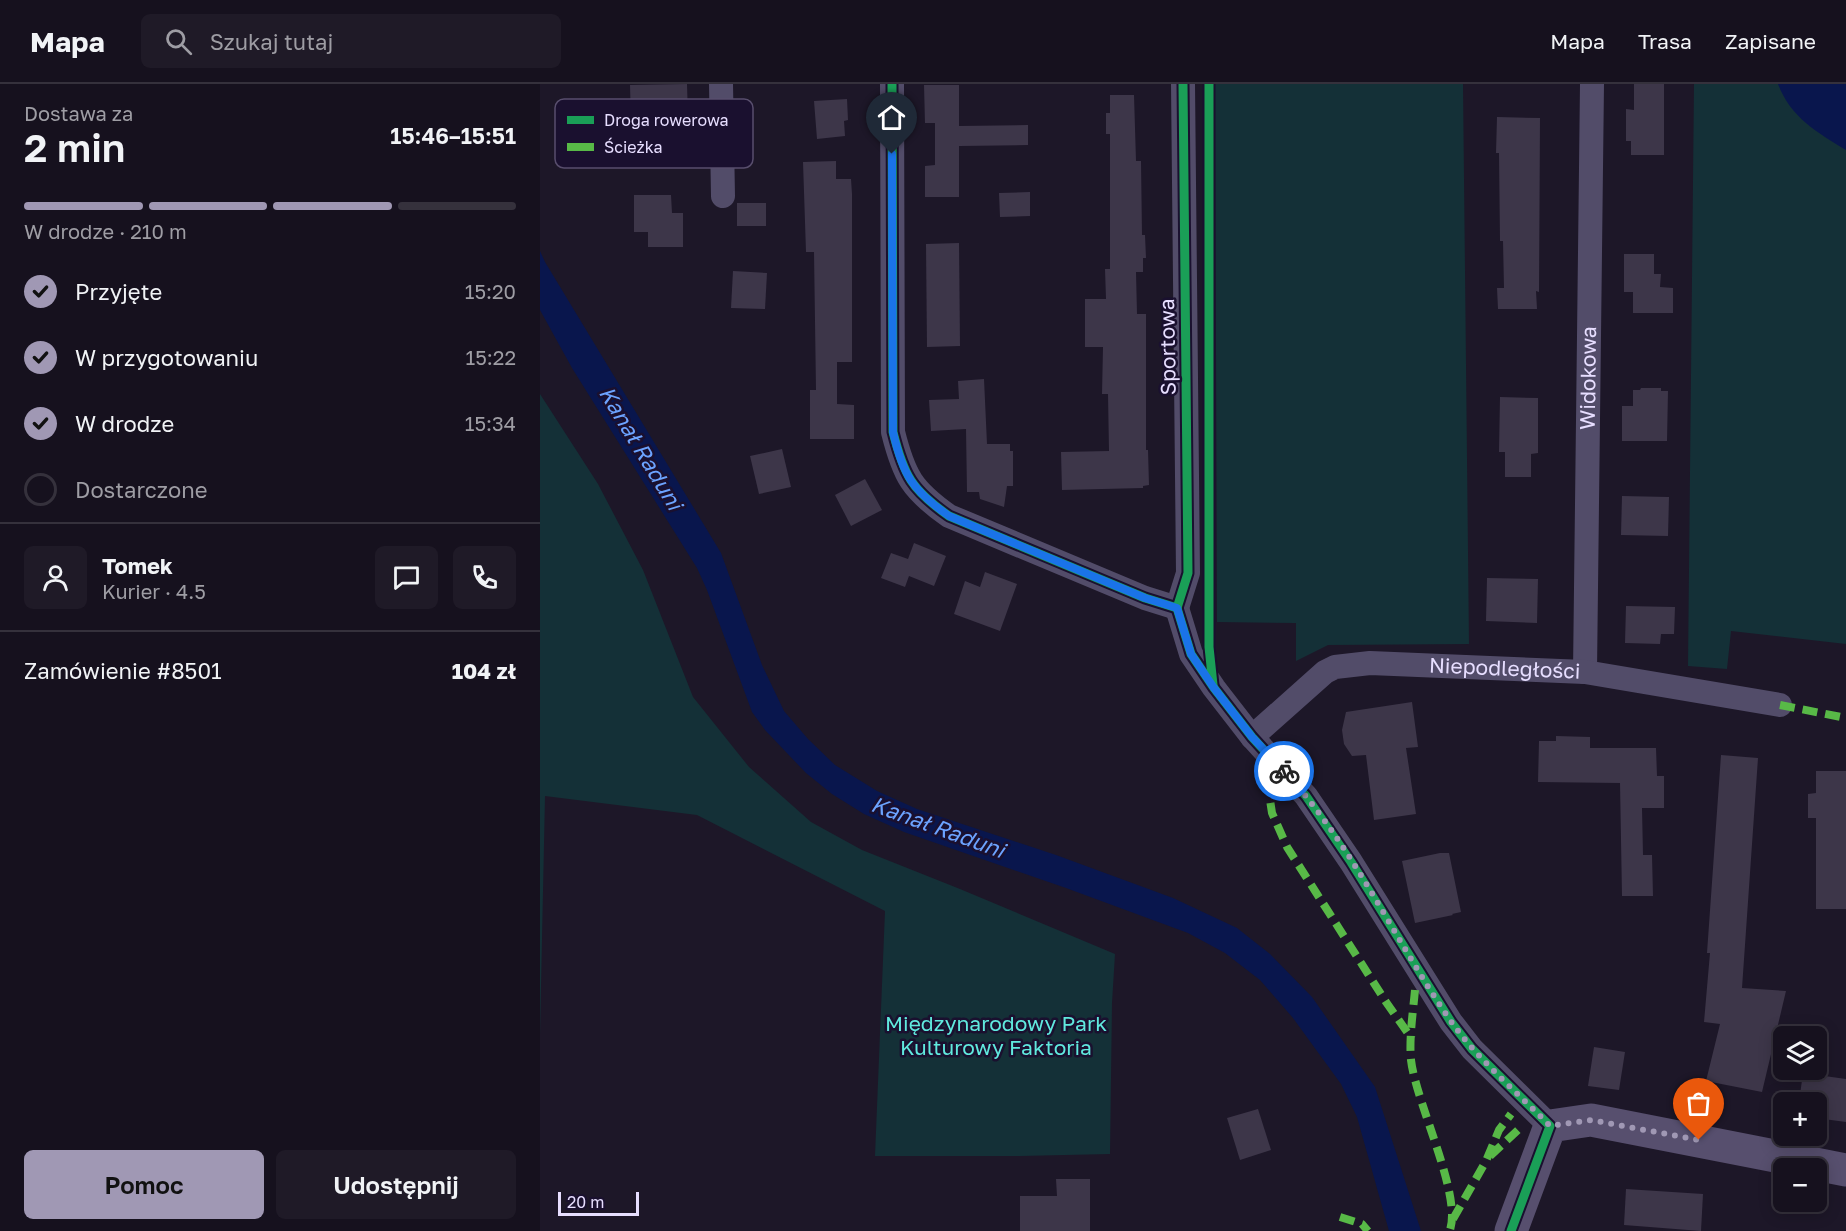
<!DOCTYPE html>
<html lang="pl">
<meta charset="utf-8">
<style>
:root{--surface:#16111e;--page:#1f1a27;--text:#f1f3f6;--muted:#9e9da4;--line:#35313c;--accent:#a098b4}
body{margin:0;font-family:"Golos Text",sans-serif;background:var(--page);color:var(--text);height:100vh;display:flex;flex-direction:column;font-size:22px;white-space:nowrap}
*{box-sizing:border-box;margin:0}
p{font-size:20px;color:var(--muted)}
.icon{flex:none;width:33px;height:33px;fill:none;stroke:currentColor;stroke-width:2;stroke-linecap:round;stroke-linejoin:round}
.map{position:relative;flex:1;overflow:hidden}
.details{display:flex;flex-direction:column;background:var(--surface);width:540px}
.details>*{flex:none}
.controls{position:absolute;left:1233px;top:942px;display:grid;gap:12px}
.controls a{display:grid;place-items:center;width:54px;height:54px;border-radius:9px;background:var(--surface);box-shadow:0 3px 15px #0003,0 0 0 2px var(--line);font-size:30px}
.scale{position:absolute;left:18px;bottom:15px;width:81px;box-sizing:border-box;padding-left:6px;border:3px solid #e7deff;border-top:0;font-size:16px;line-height:21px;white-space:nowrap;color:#e7deff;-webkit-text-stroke:4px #1a102f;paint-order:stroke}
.pin{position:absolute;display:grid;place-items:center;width:51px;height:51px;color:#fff;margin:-62px -26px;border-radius:50% 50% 50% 0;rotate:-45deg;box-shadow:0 0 6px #0007}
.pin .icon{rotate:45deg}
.courier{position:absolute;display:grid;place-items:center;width:60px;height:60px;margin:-30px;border:4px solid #1a73e8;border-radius:50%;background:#fff;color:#222;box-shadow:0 2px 8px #0007}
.head em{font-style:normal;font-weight:600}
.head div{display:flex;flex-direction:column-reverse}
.head{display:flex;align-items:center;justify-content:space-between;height:102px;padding:0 24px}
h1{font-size:39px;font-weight:600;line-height:45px}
.bar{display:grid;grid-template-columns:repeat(4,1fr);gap:9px 6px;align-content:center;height:72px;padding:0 24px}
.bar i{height:8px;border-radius:4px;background:var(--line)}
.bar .selected{background:var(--accent)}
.bar p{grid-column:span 4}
.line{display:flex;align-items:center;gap:15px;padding:0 24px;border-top:2px solid var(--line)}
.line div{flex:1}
.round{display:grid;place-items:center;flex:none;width:63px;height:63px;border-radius:9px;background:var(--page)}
ol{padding:0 24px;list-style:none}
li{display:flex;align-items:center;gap:18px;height:66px}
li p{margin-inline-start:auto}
li .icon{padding:6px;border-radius:50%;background:var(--accent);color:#111;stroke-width:4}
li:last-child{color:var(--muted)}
li i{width:33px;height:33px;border:3px solid var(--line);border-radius:50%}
.primary-button{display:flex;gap:12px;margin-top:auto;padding:12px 24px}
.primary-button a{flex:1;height:69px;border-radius:9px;background:var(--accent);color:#111;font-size:24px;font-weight:600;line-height:69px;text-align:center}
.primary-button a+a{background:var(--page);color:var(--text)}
header{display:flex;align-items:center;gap:36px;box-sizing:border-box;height:84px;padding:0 30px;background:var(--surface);border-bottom:2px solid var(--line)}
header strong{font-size:28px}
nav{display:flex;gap:33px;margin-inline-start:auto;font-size:21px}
.search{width:420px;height:54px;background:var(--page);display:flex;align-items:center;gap:15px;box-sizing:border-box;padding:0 21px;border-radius:9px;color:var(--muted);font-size:22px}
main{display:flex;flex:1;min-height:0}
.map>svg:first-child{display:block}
.green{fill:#143037}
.water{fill:#09164d}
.building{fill:#3d3649}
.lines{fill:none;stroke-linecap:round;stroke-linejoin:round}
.street{stroke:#524c69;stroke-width:24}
.secondary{stroke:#574f6e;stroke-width:33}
.quiet{stroke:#58b947;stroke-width:8;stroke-dasharray:15 8;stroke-linecap:butt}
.cycleway-casing{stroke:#1a102f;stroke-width:13}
.cycleway{stroke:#1a9f57;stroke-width:9}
.done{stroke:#a098b4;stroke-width:6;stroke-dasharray:0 10.8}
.route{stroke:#1a73e8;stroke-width:8}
.labels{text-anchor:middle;stroke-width:5;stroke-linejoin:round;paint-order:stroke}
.street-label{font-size:21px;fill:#e7deff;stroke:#1a102f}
.park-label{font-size:21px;fill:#60e9de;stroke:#1a102f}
.water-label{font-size:22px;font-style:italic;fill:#6ca3ff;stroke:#1a102f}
.key{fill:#1a102f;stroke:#584e6d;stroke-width:1.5}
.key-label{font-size:16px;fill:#e7deff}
</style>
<header>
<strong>Mapa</strong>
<div class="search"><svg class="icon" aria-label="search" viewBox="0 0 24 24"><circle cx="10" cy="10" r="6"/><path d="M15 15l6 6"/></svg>Szukaj tutaj</div>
<nav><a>Mapa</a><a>Trasa</a><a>Zapisane</a></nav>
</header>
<main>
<section class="details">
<div class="head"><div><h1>2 min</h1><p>Dostawa za</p></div><em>15:46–15:51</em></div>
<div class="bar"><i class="selected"></i><i class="selected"></i><i class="selected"></i><i></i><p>W drodze · 210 m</p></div>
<ol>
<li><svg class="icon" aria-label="check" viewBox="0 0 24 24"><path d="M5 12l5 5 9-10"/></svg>Przyjęte<p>15:20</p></li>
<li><svg class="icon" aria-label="check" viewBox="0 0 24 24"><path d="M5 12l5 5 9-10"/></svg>W przygotowaniu<p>15:22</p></li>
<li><svg class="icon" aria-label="check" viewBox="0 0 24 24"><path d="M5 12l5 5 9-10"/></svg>W drodze<p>15:34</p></li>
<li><i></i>Dostarczone</li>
</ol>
<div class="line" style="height:108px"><a class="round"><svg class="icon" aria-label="person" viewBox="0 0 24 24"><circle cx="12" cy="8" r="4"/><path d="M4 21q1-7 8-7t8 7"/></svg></a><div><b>Tomek</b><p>Kurier · 4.5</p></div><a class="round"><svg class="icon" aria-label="chat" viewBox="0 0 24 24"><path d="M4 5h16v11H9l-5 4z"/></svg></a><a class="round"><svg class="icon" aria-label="phone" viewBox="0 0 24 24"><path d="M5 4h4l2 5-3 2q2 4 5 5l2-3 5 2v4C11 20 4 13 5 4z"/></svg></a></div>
<div class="line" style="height:78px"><div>Zamówienie #8501</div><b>104 zł</b></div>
<div class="primary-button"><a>Pomoc</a><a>Udostępnij</a></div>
</section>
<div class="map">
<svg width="1306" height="1147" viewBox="0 0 1306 1147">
<rect width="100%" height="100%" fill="#1d1728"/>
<g class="green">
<path d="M 675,0 L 923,0 L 929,560 L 788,561 L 756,577 L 756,539 L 677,538 Z"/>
<path d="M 1154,0 L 1306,0 L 1306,560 L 1191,547 L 1187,585 L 1148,582 Z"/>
<path d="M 0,310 L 58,400 L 103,486 L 153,613 L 209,683 L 271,738 L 322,766 L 420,805 L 575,870 L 572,919 L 570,1070 L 480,1072 L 335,1072 L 345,827 L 157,731 L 5,712 L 0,951 Z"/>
</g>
<g class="water">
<path d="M 1238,0 L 1306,0 L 1306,66 C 1277,48 1251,34 1238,0 Z"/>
<path d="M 0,167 L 5,178 L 181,469 L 222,581 L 244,627 L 268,655 L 295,681 L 337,707 L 377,725 L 516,771 L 633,814 L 697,844 L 730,870 L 772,913 L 835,1003 L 881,1147 L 849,1147 L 817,1033 L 801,1000 L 753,934 L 720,896 L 685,869 L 648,849 L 526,804 L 364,748 L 324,730 L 292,710 L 266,689 L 225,646 L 212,628 L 167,506 L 157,484 L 32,284 L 0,226 Z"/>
</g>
<g class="building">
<path d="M 147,0 L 149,66 L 101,67 L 100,38 L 91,38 L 90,1 Z"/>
<path d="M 1094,0 L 1124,0 L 1124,71 L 1091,71 L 1091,57 L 1086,57 L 1086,25 L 1094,26 Z"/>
<path d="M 384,1 L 419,1 L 419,42 L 488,41 L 488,61 L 419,62 L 419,113 L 385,113 L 385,82 L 395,81 L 395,39 L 385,39 Z"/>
<path d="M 570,11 L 594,11 L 596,77 L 601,77 L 602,151 L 605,151 L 606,174 L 603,174 L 603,188 L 596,188 L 597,230 L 606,230 L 606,366 L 608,366 L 609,401 L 603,402 L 603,404 L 522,406 L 521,368 L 569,367 L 568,310 L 562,310 L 563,263 L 545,263 L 545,215 L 566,215 L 565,185 L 570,185 L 570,50 L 566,50 L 566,29 L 570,29 Z"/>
<path d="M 307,15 L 308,36 L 304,37 L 305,52 L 277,55 L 274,17 Z"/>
<path d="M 957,33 L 1000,34 L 999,208 L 996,207 L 997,225 L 958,225 L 957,204 L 964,204 L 963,157 L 960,157 L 959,69 L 956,69 Z"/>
<path d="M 296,77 L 296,95 L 311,95 L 312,110 L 312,278 L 297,278 L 297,320 L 314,321 L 314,355 L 270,355 L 270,306 L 276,306 L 274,168 L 266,168 L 263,78 Z"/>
<path d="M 490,108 L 490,132 L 460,133 L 459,109 Z"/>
<path d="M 94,111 L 131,111 L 132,129 L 143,129 L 143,163 L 108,163 L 108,148 L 94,148 Z"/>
<rect x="197" y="119" width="29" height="23"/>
<path d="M 419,159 L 420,262 L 387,263 L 386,160 Z"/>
<path d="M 1084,170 L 1114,170 L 1114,190 L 1121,190 L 1120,203 L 1133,204 L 1133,229 L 1093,229 L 1093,208 L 1084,208 Z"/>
<path d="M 193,187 L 227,189 L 225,225 L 191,224 Z"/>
<path d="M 444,295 L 447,360 L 470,360 L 470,367 L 473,367 L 473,402 L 467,402 L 464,423 L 440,415 L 439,408 L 427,408 L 426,345 L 391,347 L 389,316 L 419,315 L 418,297 Z"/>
<path d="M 1101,304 L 1121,304 L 1121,307 L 1128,307 L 1127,357 L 1082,357 L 1082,322 L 1093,322 L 1093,306 L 1100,306 Z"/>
<path d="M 960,313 L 998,314 L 998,369 L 991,370 L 991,393 L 965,393 L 965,368 L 959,368 Z"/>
<path d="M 242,365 L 251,403 L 219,410 L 210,372 Z"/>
<path d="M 325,395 L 342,426 L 311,442 L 295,411 Z"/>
<path d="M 1082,412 L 1129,413 L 1128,452 L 1081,451 Z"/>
<path d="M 374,459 L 406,472 L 394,502 L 369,492 L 365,503 L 341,494 L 351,469 L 368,475 Z"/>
<path d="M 445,488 L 477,500 L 460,547 L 414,530 L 425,497 L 440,503 Z"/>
<path d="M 947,494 L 998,495 L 997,539 L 946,537 Z"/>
<path d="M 1086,522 L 1135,523 L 1134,550 L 1121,550 L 1120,560 L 1085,559 Z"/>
<path d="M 872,618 L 878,663 L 866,664 L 876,730 L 834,736 L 826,671 L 812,672 L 804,660 L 802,646 L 806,628 Z"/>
<path d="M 1016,652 L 1050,653 L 1050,664 L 1116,664 L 1117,692 L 1124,692 L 1124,724 L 1102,724 L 1103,771 L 1112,771 L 1113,812 L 1082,812 L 1080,699 L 998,698 L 999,657 L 1016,657 Z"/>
<path d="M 1181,671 L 1218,674 L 1202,904 L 1246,907 L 1222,1008 L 1166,997 L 1180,940 L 1164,938 L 1170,869 L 1167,869 Z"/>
<path d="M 1276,687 L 1306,687 L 1306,825 L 1276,825 L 1276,734 L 1268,734 L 1268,710 L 1276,709 Z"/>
<path d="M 900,769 L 909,769 L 921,828 L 912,830 L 913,831 L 875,839 L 862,777 Z"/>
<path d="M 1054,963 L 1085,968 L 1079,1006 L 1048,1002 Z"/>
<path d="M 1263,989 L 1306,995 L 1306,1038 L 1276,1034 L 1276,1018 L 1259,1018 Z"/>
<path d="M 718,1025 L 731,1066 L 700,1076 L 687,1034 Z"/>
<path d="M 516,1095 L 550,1095 L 550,1147 L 480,1147 L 480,1112 L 517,1112 Z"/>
<path d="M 1086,1105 L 1163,1110 L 1161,1147 L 1084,1141 Z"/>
</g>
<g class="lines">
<g class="street">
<path d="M 181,0 L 183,112"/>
<path d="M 352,0 L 353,348 C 364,392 372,406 409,432 L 605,514 L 637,524"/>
<path d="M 637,524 L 651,570 L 674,604 L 712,653 L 766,712 L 811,778 L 911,938 L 932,965 L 1010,1042"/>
<path d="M 637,524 L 648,489 L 643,0"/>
<path id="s1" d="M 1045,588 L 1052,0"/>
<path id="s2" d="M 712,653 L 785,588 L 795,583 L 830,579 L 1045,588 L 1240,621"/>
</g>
<path class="secondary" d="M 971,1147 L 1010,1042 L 1051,1036 L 1306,1086"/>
<g class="quiet">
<path d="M 1240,621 L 1306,634"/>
<path d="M 731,696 L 730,716 L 732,729 L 747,763 L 846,918 L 872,955"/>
<path d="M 875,906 C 873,928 869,954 871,976 C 876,1019 922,1110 910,1146"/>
<path d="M 950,1072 L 978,1046"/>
<path d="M 800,1133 L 822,1140 L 828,1147"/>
<path d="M 913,1135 L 946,1077 L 959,1046 L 971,1030"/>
</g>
<defs>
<g id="cycleway">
<path d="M 352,0 L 353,348 C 364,392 372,406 409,432 L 605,514 L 637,524"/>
<path d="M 669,0 L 669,563 L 673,601"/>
<path d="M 637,524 L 651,570 L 674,604 L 712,653 L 766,712 L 811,778 L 911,938 L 932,965 L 1010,1042 L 971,1147"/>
<path d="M 637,524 L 648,489 L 643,0"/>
</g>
</defs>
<use href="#cycleway" class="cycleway-casing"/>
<use href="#cycleway" class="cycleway"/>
</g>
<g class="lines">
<path class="done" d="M 744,687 C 812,760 854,855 910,936 C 938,976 977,1008 1010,1042 L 1051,1036 L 1159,1056"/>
<path class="route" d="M 352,70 L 353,348 C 363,391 372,406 409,432 L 605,514 L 637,524 L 651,570 L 674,604 L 712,653 L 744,687"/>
</g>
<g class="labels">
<g class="street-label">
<text transform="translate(628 263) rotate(-91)" y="7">Sportowa</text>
<text dy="7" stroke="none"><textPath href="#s1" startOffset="294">Widokowa</textPath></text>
<text dy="7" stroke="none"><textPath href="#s2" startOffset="279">Niepodległości</textPath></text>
</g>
<g class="park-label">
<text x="456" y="947">Międzynarodowy Park<tspan x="456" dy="24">Kulturowy Faktoria</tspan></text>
</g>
<g class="water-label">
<text transform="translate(101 364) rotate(59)" y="8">Kanał Raduni</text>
<text transform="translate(398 743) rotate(20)" y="8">Kanał Raduni</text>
</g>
</g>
<rect x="15" y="15" width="198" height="69" rx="9" class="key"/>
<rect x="27" y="32" width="27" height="8" fill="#1a9f57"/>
<rect x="27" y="59" width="27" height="8" fill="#58b947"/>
<g class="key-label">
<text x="64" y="42">Droga rowerowa</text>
<text x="64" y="69">Ścieżka</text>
</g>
</svg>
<div class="controls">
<a><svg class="icon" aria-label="layers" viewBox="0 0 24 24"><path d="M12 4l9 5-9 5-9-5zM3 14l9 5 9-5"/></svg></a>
<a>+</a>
<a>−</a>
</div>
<div class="scale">20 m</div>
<div class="pin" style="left:1159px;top:1056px;background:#ea580c"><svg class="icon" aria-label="bag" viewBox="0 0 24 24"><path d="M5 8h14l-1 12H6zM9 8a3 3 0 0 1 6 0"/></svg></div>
<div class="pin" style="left:352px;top:70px;background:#1f2937"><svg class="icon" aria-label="home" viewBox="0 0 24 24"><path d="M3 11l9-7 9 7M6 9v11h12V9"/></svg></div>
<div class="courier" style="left:744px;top:687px"><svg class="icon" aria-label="bike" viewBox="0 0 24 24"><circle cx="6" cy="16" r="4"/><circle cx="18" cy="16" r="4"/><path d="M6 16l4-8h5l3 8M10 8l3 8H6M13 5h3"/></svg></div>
</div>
</main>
